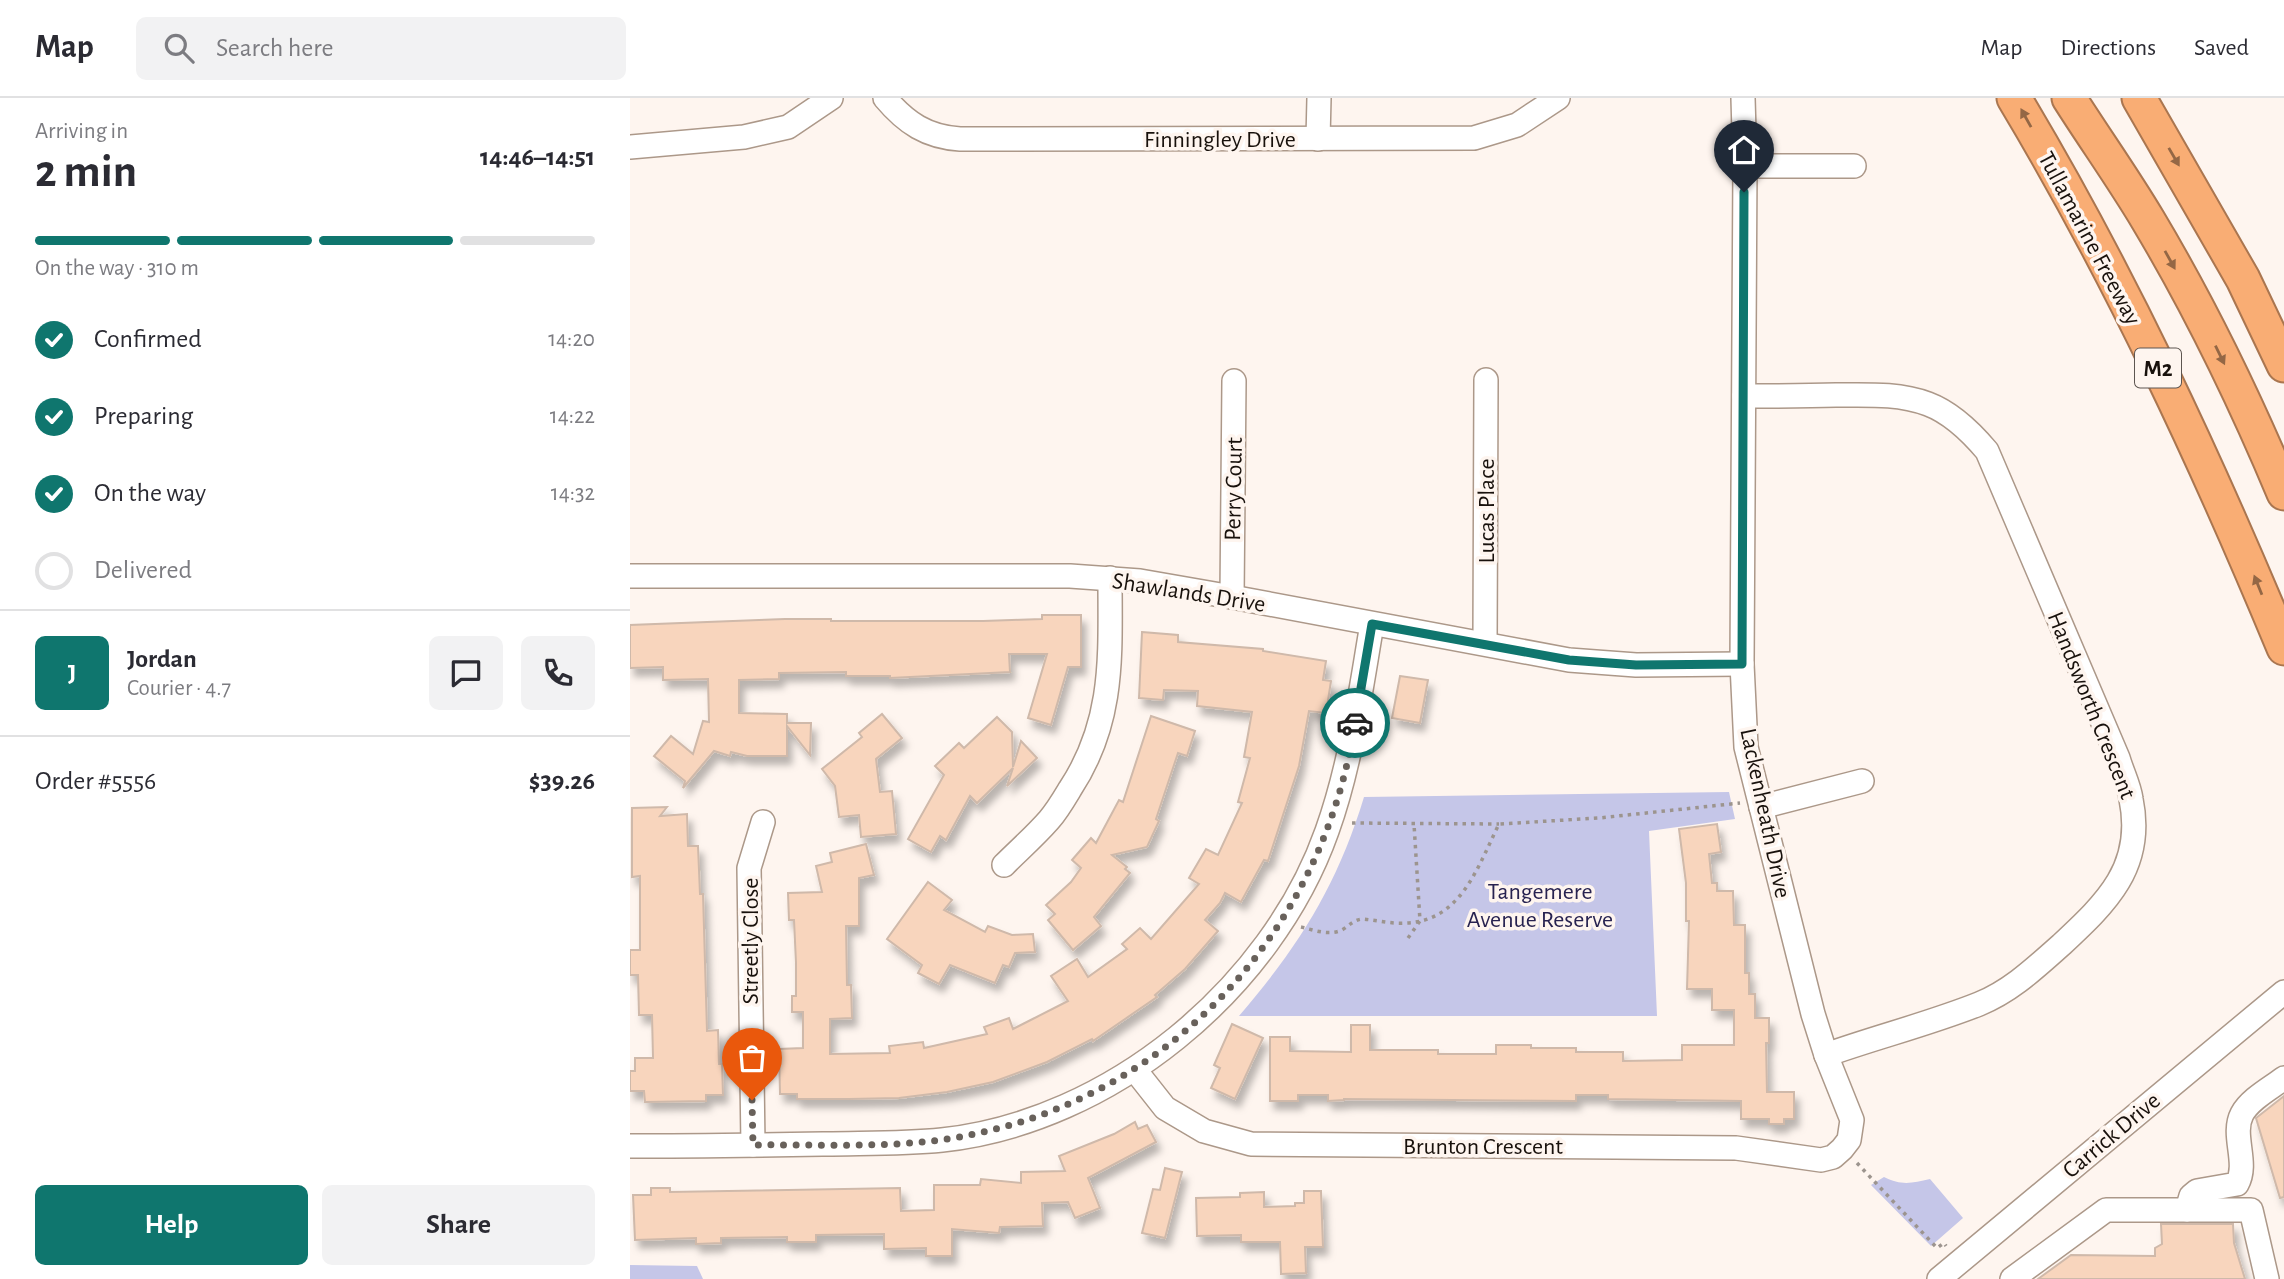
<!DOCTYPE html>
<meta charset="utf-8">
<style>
:root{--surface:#fff;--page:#f2f2f3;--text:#2b2b33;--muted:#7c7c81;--line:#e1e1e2;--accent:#0f766e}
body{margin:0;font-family:"Alegreya Sans",sans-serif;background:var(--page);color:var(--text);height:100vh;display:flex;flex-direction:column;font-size:26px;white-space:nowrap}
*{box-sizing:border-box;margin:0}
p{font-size:23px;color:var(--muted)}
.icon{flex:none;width:38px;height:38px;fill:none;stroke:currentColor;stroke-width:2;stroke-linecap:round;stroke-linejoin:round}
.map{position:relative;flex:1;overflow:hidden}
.drawer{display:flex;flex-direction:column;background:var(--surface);width:630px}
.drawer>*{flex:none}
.pin{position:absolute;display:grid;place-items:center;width:60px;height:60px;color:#fff;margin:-72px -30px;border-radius:50% 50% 50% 0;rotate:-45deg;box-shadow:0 0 7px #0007}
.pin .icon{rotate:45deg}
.courier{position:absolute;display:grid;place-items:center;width:70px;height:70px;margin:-35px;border:5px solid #0f766e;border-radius:50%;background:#fff;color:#222;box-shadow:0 2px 9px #0007}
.head em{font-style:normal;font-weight:600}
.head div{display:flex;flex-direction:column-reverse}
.head{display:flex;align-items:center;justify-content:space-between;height:119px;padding:0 35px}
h1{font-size:46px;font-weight:600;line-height:52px}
.bar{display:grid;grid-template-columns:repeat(4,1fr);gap:10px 7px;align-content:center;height:84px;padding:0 35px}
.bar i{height:9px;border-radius:5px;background:var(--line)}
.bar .active{background:var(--accent)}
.bar p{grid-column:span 4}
.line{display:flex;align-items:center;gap:18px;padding:0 35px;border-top:2px solid var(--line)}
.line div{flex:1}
.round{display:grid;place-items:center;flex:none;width:74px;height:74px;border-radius:10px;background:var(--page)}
ol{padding:0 35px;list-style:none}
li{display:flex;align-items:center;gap:21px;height:77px}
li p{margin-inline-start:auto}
li .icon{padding:7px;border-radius:50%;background:var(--accent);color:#fff;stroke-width:4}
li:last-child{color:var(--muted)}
li i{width:38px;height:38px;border:4px solid var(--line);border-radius:50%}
.action{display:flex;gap:14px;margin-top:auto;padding:14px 35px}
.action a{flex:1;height:80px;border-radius:10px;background:var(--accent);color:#fff;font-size:28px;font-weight:600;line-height:80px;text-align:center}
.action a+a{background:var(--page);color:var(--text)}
header{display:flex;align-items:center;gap:42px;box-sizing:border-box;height:98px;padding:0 35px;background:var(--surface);border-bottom:2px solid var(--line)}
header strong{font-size:33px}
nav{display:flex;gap:38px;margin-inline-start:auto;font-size:24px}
.search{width:490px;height:63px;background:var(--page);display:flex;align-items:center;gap:18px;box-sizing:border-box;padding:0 24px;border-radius:10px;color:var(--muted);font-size:26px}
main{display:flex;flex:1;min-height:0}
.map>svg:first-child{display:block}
.green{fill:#c5c6e8}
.building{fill:#f8d5bd;stroke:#cfb9aa;stroke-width:2;filter:url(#shadow)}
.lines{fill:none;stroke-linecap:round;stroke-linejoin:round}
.minor-casing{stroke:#ac9889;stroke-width:26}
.highway-casing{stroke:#aa7650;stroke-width:37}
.path{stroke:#9c948e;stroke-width:3.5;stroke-dasharray:3.5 5;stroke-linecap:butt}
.minor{stroke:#fff;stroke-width:23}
.highway{stroke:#f9ad74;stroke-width:33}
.oneway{fill:#946745}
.done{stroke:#68615b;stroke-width:7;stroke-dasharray:0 12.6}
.route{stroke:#0f766e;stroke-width:9}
.labels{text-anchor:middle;stroke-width:7;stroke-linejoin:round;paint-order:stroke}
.shield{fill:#fef5ef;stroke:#5d5550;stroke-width:2}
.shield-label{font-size:23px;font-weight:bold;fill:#18110c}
.street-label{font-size:24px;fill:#18110c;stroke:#fef5ef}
.park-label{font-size:24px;fill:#272250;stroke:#fef5ef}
</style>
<header>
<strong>Map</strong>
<div class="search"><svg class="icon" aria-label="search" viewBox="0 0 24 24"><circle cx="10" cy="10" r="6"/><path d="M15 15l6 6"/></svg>Search here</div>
<nav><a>Map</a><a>Directions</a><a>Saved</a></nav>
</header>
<main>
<section class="drawer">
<div class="head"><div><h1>2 min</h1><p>Arriving in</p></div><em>14:46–14:51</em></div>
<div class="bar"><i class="active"></i><i class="active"></i><i class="active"></i><i></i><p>On the way · 310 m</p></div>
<ol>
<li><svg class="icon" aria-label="check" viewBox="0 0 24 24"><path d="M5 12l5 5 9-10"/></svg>Confirmed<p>14:20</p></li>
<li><svg class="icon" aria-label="check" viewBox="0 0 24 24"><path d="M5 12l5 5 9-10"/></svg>Preparing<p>14:22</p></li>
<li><svg class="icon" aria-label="check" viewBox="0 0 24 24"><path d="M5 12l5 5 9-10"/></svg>On the way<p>14:32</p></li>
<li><i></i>Delivered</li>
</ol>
<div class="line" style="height:126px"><b class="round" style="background:var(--accent);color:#fff">J</b><div><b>Jordan</b><p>Courier · 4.7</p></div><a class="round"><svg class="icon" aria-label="chat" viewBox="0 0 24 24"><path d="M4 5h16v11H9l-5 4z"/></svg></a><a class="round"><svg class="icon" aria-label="phone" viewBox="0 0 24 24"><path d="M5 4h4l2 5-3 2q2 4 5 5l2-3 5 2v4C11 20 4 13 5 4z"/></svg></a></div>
<div class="line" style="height:91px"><div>Order #5556</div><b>$39.26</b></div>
<div class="action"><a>Help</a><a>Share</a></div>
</section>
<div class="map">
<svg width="1654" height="1181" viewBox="0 0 1654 1181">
<defs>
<filter id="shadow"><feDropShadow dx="4.5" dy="8" stdDeviation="3.5" flood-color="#0004"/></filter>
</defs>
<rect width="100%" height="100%" fill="#fef5ef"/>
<g class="green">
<path d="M 1099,694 L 1105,721 L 1019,733 L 1027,918 L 609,918 C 669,848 707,788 734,699 Z"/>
<path d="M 1254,1079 C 1272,1088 1282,1085 1300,1081 L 1333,1120 L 1301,1148 L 1241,1087 Z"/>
<path d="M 0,1167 L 67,1168 L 73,1181 L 0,1181 Z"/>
</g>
<g class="building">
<path d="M 412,517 L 451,517 L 451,569 L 438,569 L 421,627 L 398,620 L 417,556 L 379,556 L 380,574 L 260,580 L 260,578 L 216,578 L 216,574 L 149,575 L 149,581 L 109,582 L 109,615 L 157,616 L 157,625 L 181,625 L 180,657 L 157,628 L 157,658 L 117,658 L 101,654 L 100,658 L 84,653 L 53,690 L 55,683 L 24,658 L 41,638 L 63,656 L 73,623 L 79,624 L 78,581 L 33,582 L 33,569 L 0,570 L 0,527 L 155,521 L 201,521 L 201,523 L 353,523 L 412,521 Z"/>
<path d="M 512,534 L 548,537 L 548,544 L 633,551 L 633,553 L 696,563 L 693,582 L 701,583 L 696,615 L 679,613 L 669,668 L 638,763 L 634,762 L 611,804 L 595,795 L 590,805 L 575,822 L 588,833 L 555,871 L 525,897 L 527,899 L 463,943 L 462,941 L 417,964 L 363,984 L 317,994 L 269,1000 L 219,1001 L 167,1001 L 167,996 L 150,996 L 149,951 L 173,950 L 173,914 L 162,914 L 162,898 L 166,898 L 166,865 L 164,822 L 159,822 L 158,795 L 192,794 L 186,768 L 202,764 L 200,755 L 236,746 L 244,777 L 229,780 L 229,828 L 216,828 L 217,887 L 221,887 L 222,920 L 200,921 L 200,956 L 260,955 L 259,948 L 293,944 L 294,950 L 357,936 L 354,929 L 379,920 L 383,931 L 438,903 L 421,878 L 447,861 L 458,879 L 497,851 L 492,846 L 510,830 L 521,841 L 569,786 L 559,780 L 576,751 L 588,757 L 612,705 L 608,704 L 620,660 L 614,659 L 622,614 L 567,608 L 568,593 L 534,592 L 533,602 L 509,600 Z"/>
<path d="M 770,578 L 798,582 L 790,625 L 762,620 Z"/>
<path d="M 252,616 L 272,640 L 246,661 L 250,694 L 262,693 L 266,736 L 231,739 L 229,717 L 209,719 L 205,688 L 192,671 L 232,639 L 229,635 Z"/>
<path d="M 521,618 L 565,633 L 557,658 L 548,655 L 526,721 L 529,723 L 517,749 L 482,757 L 497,769 L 495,771 L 500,775 L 464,819 L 471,828 L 443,852 L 418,822 L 425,816 L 416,807 L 441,784 L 451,770 L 442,762 L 461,740 L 466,745 L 489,702 L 493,704 Z"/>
<path d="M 367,619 L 382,634 L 383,669 L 391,643 L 407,660 L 377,688 L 383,670 L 347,705 L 340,698 L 316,742 L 310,738 L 301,754 L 278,741 L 314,677 L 305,668 L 329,645 L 334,650 Z"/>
<path d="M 37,709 L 30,718 L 57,716 L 58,748 L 68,748 L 70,796 L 73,796 L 77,933 L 88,932 L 89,966 L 92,966 L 93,997 L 76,997 L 76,1003 L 15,1004 L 14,993 L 0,993 L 0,973 L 5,973 L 5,960 L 23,960 L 22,917 L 9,917 L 8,877 L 0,877 L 0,852 L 10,852 L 10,778 L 2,779 L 2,710 Z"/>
<path d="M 1087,726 L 1091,754 L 1079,756 L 1082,785 L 1087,785 L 1087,793 L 1103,793 L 1104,827 L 1115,827 L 1115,875 L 1119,875 L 1119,896 L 1125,896 L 1125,920 L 1139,920 L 1139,945 L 1136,945 L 1137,994 L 1164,994 L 1164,1021 L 1154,1021 L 1154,1026 L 1139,1026 L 1139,1021 L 1111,1021 L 1111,1003 L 978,1001 L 978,997 L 946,997 L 946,1003 L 714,1001 L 714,1002 L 698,1003 L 698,997 L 668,997 L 668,1003 L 640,1003 L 640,939 L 660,939 L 660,953 L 721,954 L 721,927 L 740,927 L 740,952 L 808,952 L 808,956 L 866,956 L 866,947 L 901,947 L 901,950 L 946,950 L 946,954 L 993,954 L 993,963 L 1052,962 L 1052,947 L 1104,947 L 1104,912 L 1082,912 L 1082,891 L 1057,891 L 1059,823 L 1056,823 L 1056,785 L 1049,731 Z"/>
<path d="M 298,784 L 322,802 L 314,812 L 355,834 L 358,828 L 382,837 L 403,836 L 405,854 L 385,855 L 379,869 L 373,867 L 365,885 L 320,867 L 309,886 L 288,875 L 292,867 L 257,841 Z"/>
<path d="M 602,926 L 633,940 L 605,1001 L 581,990 L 590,970 L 584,967 Z"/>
<path d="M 1654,998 L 1654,1099 L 1650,1100 L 1626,1020 Z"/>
<path d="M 505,1024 L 508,1031 L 517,1027 L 526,1044 L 458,1080 L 470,1110 L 445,1120 L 438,1104 L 412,1105 L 413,1128 L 370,1129 L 369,1135 L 322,1131 L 322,1158 L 296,1158 L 296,1150 L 254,1151 L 254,1136 L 186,1137 L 186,1144 L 157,1144 L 157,1139 L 91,1140 L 91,1145 L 66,1146 L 66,1140 L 5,1142 L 3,1097 L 21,1097 L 21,1090 L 40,1090 L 40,1094 L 270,1090 L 271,1113 L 304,1112 L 304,1087 L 350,1087 L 351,1081 L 391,1085 L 391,1074 L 435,1073 L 429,1058 L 484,1036 Z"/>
<path d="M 535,1070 L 552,1074 L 535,1140 L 512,1135 L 523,1091 L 530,1092 Z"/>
<path d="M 674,1093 L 691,1093 L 693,1149 L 675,1149 L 676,1175 L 651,1176 L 650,1144 L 611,1144 L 611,1137 L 567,1138 L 566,1100 L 610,1099 L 610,1095 L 634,1094 L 634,1109 L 665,1108 L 665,1105 L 674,1105 Z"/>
<path d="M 1531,1126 L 1603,1126 L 1604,1145 L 1615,1181 L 1408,1181 L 1441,1157 L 1525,1158 L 1525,1150 L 1532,1146 Z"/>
</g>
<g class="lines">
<defs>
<g id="minor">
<path d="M 255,0 C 276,25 297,39 330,41 L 844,40 L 887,27 L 928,0"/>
<path d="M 688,41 L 689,0"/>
<path d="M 0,49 L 114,39 L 158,29 L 201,0"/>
<path d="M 1115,68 L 1224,68"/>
<path d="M 1114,298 C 1144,298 1175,298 1206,297 C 1237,297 1268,295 1298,306 C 1322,315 1341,334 1357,353 L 1488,660 C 1492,674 1499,687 1501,701 C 1515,769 1476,805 1431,847 C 1405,870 1381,893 1349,906 C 1299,926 1246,939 1196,957"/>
<path d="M 0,478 L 440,478 L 510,483 L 602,499 L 939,562 L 1006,567 L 1112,566"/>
<path d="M 602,499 L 604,283"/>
<path d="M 855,545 L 856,282"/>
<path d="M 1131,709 L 1232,683"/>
<path d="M 374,767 C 389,752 405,738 419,722 C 427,713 434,701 440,691 C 485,623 480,557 480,480"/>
<path d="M 505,972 L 535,1010 L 574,1033 L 621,1046 L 1106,1050 L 1191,1062 L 1203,1059 L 1212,1051 L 1219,1042 L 1222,1022 L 1196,957 L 1183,916 L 1116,649 L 1112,566 L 1115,68 L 1113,0"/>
<path d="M 123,1047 L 119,770 L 133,724"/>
<path d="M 0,1048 C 65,1048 130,1047 196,1046 C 234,1045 273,1046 312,1042 C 480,1024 641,891 697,733 C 721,666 730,596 742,526"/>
<path d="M 1557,1112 L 1561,1098 L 1567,1093 L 1607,1086 C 1619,1065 1601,1037 1612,1016 C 1620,1001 1641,990 1654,980"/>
<path d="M 1309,1181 L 1654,894"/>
<path d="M 1382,1181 L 1476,1112 L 1621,1112 L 1637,1181"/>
</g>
<g id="highway">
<path d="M 1384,0 C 1489,175 1576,362 1654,550"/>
<path d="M 1439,0 C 1465,41 1493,80 1518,122 C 1570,209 1615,302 1654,395"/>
<path d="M 1509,0 L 1613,181 L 1654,267"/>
</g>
</defs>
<use href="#minor" class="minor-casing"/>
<use href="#highway" class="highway-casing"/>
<g class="path">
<path d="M 722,725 L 869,726"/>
<path d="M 671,829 C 684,832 698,838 712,832 C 719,828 723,822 732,821 C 746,822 761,826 775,825 C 831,824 848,768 869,726 L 969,720 L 1110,705"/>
<path d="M 778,840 L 790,823 L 784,726"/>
<path d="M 1227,1065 L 1307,1150 L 1314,1145 L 1316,1148"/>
</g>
<use href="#minor" class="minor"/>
<use href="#highway" class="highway"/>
</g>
<defs><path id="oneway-solid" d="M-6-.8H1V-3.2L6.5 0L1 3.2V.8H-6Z" transform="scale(1.75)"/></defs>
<g class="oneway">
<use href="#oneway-solid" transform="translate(1396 20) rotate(-119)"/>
<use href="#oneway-solid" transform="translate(1544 59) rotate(60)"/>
<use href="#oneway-solid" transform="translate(1540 162) rotate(61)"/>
<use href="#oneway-solid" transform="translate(1590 257) rotate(64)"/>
<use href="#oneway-solid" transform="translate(1628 487) rotate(-112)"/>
</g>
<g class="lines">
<path class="done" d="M 122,1002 L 123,1047 C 191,1046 262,1051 329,1039 C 539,1002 693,834 725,625"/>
<path class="route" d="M 725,625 L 742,526 L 939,562 L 1006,567 L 1112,566 L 1114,94"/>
</g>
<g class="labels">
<rect class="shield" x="1505" y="250.5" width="46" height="39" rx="5"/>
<g class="shield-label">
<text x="1528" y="278">M2</text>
</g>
<g class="street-label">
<text x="590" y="49">Finningley Drive</text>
<text transform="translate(1460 140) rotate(62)" y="8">Tullamarine Freeway</text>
<text transform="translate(603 391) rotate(-89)" y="8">Perry Court</text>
<text transform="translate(856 413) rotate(-90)" y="8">Lucas Place</text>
<text transform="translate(559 494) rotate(9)" y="8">Shawlands Drive</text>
<text transform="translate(1462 607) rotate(68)" y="8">Handsworth Crescent</text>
<text transform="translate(1136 715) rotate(78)" y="8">Lackenheath Drive</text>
<text transform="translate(120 843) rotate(-90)" y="8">Streetly Close</text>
<text transform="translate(1481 1037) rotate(-40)" y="8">Carrick Drive</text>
<text x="853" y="1056">Brunton Crescent</text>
</g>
<g class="park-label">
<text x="910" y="801">Tangemere<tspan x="910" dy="28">Avenue Reserve</tspan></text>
</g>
</g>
</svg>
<div class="pin" style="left:122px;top:1002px;background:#ea580c"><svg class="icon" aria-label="bag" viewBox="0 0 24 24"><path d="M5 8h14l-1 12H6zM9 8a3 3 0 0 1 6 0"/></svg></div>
<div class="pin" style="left:1114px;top:94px;background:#1f2937"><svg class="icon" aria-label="home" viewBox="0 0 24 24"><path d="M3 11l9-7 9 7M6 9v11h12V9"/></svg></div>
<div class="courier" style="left:725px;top:625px"><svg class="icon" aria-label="car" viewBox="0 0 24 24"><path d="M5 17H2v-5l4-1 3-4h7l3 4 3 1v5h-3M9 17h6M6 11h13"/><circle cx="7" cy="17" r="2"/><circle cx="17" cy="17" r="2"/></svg></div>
</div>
</main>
